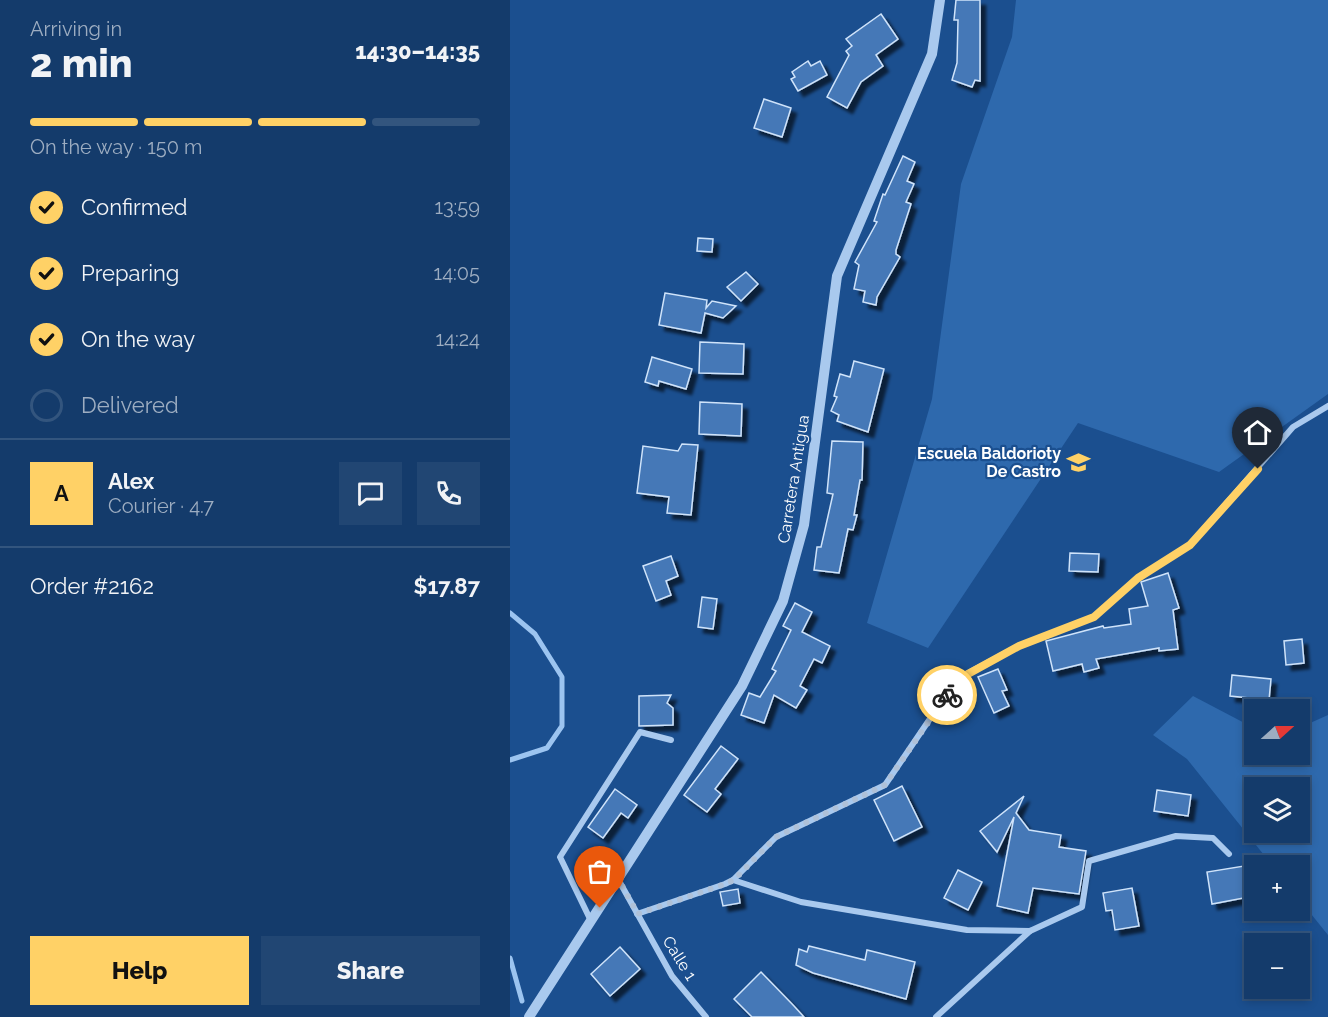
<!DOCTYPE html>
<meta charset="utf-8">
<style>
:root{--surface:#143b6b;--page:#214673;--text:#f1f3f6;--muted:#9dadc1;--line:#33557e;--accent:#ffd166}
body{margin:0;font-family:Raleway,sans-serif;background:var(--page);color:var(--text);height:100vh;display:flex;flex-direction:column;font-size:22px;white-space:nowrap}
*{box-sizing:border-box;margin:0}
p{font-size:20px;color:var(--muted)}
.icon{flex:none;width:33px;height:33px;fill:none;stroke:currentColor;stroke-width:2;stroke-linecap:round;stroke-linejoin:round}
.map{position:relative;flex:1;overflow:hidden}
.sheet{display:flex;flex-direction:column;background:var(--surface);width:510px}
.sheet>*{flex:none}
.needle{width:39px;rotate:69deg}
.tools{position:absolute;left:734px;top:699px;display:grid;gap:12px}
.tools a{display:grid;place-items:center;width:66px;height:66px;border-radius:0px;background:var(--surface);box-shadow:0 3px 9px #0003,0 0 0 2px var(--line);font-size:30px}
.pin{position:absolute;display:grid;place-items:center;width:51px;height:51px;color:#fff;margin:-62px -26px;border-radius:50% 50% 50% 0;rotate:-45deg;box-shadow:0 0 6px #0007}
.pin .icon{rotate:45deg}
.courier{position:absolute;display:grid;place-items:center;width:60px;height:60px;margin:-30px;border:4px solid #ffd166;border-radius:50%;background:#fff;color:#222;box-shadow:0 2px 8px #0007}
.headline em{font-style:normal;font-weight:800}
.headline div{display:flex;flex-direction:column-reverse}
.headline{display:flex;align-items:center;justify-content:space-between;height:102px;padding:0 30px}
h1{font-size:39px;font-weight:800;line-height:45px}
.bar{display:grid;grid-template-columns:repeat(4,1fr);gap:9px 6px;align-content:center;height:72px;padding:0 30px}
.bar i{height:8px;border-radius:4px;background:var(--line)}
.bar .current{background:var(--accent)}
.bar p{grid-column:span 4}
.line{display:flex;align-items:center;gap:15px;padding:0 30px;border-top:2px solid var(--line)}
.line div{flex:1}
.round{display:grid;place-items:center;flex:none;width:63px;height:63px;border-radius:0px;background:var(--page)}
ol{padding:0 30px;list-style:none}
li{display:flex;align-items:center;gap:18px;height:66px}
li p{margin-inline-start:auto}
li .icon{padding:6px;border-radius:50%;background:var(--accent);color:#111;stroke-width:4}
li:last-child{color:var(--muted)}
li i{width:33px;height:33px;border:3px solid var(--line);border-radius:50%}
.button{display:flex;gap:12px;margin-top:auto;padding:12px 30px}
.button a{flex:1;height:69px;border-radius:0px;background:var(--accent);color:#111;font-size:24px;font-weight:800;line-height:69px;text-align:center}
.button a+a{background:var(--page);color:var(--text)}
main{display:flex;flex:1;min-height:0}
.map>svg:first-child{display:block}
.green{fill:#2e69ad;fill-rule:evenodd}
.lines{fill:none;stroke-linecap:round;stroke-linejoin:round}
.stream{stroke:#9cc4f0;stroke-width:5}
.building{fill:#4478b7;stroke:#cfe3fa;stroke-width:1.5;filter:url(#shadow)}
.minor{stroke:#a9c9ee;stroke-width:6}
.tertiary{stroke:#a9c9ee;stroke-width:10}
.done{stroke:#afc1d8;stroke-width:6;stroke-dasharray:0 10.8}
.route{stroke:#ffd166;stroke-width:8}
.labels{text-anchor:middle;stroke-width:4.5;stroke-linejoin:round;paint-order:stroke}
.poi-label{font-size:16px;font-weight:bold;fill:#fff;stroke:#1b4f8f;text-anchor:end}
.street-label{font-size:16px;fill:#fff;stroke:#1b4f8f}
</style>
<main>
<section class="sheet">
<div class="headline"><div><h1>2 min</h1><p>Arriving in</p></div><em>14:30–14:35</em></div>
<div class="bar"><i class="current"></i><i class="current"></i><i class="current"></i><i></i><p>On the way · 150 m</p></div>
<ol>
<li><svg class="icon" aria-label="check" viewBox="0 0 24 24"><path d="M5 12l5 5 9-10"/></svg>Confirmed<p>13:59</p></li>
<li><svg class="icon" aria-label="check" viewBox="0 0 24 24"><path d="M5 12l5 5 9-10"/></svg>Preparing<p>14:05</p></li>
<li><svg class="icon" aria-label="check" viewBox="0 0 24 24"><path d="M5 12l5 5 9-10"/></svg>On the way<p>14:24</p></li>
<li><i></i>Delivered</li>
</ol>
<div class="line" style="height:108px"><b class="round" style="background:var(--accent);color:#111">A</b><div><b>Alex</b><p>Courier · 4.7</p></div><a class="round"><svg class="icon" aria-label="chat" viewBox="0 0 24 24"><path d="M4 5h16v11H9l-5 4z"/></svg></a><a class="round"><svg class="icon" aria-label="phone" viewBox="0 0 24 24"><path d="M5 4h4l2 5-3 2q2 4 5 5l2-3 5 2v4C11 20 4 13 5 4z"/></svg></a></div>
<div class="line" style="height:78px"><div>Order #2162</div><b>$17.87</b></div>
<div class="button"><a>Help</a><a>Share</a></div>
</section>
<div class="map">
<svg width="818" height="1017" viewBox="0 0 818 1017">
<defs>
<filter id="shadow"><feDropShadow dx="5.5" dy="5.5" stdDeviation="1.5" flood-color="#0009"/></filter>
</defs>
<rect width="100%" height="100%" fill="#1b4f8f"/>
<g class="green">
<path d="M 506,0 L 818,0 L 818,394 L 709,472 L 568,423 L 418,648 L 357,623 L 422,399 L 451,184 L 502,37 Z"/>
<path d="M 683,696 L 744,728 L 744,754 L 789,754 L 789,728 L 818,715 L 818,935 L 789,899 L 789,866 L 762,865 L 677,759 L 643,735 ZM 744,788 L 789,788 L 789,832 L 744,832 Z"/>
</g>
<g class="lines">
<g class="stream">
<path d="M 0,613 L 25,634 L 52,677 L 52,726 L 37,748 L 0,760"/>
<path d="M 0,958 L 12,1001"/>
</g>
</g>
<g class="building">
<path d="M 446,0 L 470,0 L 470,81 L 465,80 L 462,87 L 442,80 L 447,63 L 448,20 L 444,20 Z"/>
<path d="M 371,14 L 388,39 L 366,55 L 373,66 L 351,82 L 337,108 L 317,97 L 339,55 L 336,51 L 342,46 L 336,39 Z"/>
<path d="M 298,61 L 301,66 L 310,61 L 317,75 L 288,91 L 281,79 L 285,77 L 282,72 Z"/>
<path d="M 254,99 L 281,108 L 272,137 L 244,128 Z"/>
<path d="M 393,156 L 405,162 L 397,181 L 404,184 L 396,202 L 401,204 L 386,250 L 386,254 L 390,257 L 367,297 L 366,305 L 353,302 L 355,291 L 344,289 L 349,265 L 345,262 L 367,222 L 364,221 L 373,194 L 375,195 Z"/>
<path d="M 188,238 L 203,239 L 202,252 L 187,251 Z"/>
<path d="M 236,272 L 248,284 L 231,301 L 217,287 Z"/>
<path d="M 155,293 L 197,300 L 196,308 L 202,301 L 226,306 L 213,318 L 195,313 L 191,333 L 149,325 Z"/>
<path d="M 190,342 L 234,344 L 233,374 L 189,373 Z"/>
<path d="M 142,357 L 182,369 L 176,389 L 149,381 L 148,386 L 135,382 Z"/>
<path d="M 344,361 L 374,369 L 358,432 L 327,421 L 329,415 L 321,411 L 327,397 L 324,396 L 330,374 L 340,377 Z"/>
<path d="M 190,402 L 232,404 L 231,436 L 189,434 Z"/>
<path d="M 322,441 L 353,442 L 352,480 L 350,480 L 344,515 L 347,515 L 343,530 L 338,529 L 329,573 L 304,570 L 307,547 L 311,547 L 323,494 L 317,493 Z"/>
<path d="M 172,444 L 188,445 L 181,515 L 157,513 L 159,497 L 127,493 L 133,446 L 168,451 Z"/>
<path d="M 560,553 L 589,554 L 588,572 L 559,571 Z"/>
<path d="M 161,556 L 168,576 L 156,581 L 161,595 L 146,601 L 133,566 Z"/>
<path d="M 658,573 L 669,608 L 663,610 L 668,649 L 649,651 L 649,648 L 586,659 L 589,668 L 574,672 L 572,664 L 543,671 L 536,641 L 593,626 L 594,628 L 621,624 L 619,609 L 638,606 L 631,582 Z"/>
<path d="M 192,597 L 207,599 L 203,629 L 188,627 Z"/>
<path d="M 285,603 L 302,612 L 292,632 L 320,646 L 312,663 L 304,659 L 290,686 L 297,690 L 286,708 L 264,695 L 254,723 L 231,715 L 239,693 L 250,697 L 266,671 L 262,669 L 281,630 L 273,626 Z"/>
<path d="M 792,639 L 794,663 L 776,665 L 774,641 Z"/>
<path d="M 488,669 L 497,690 L 492,691 L 499,706 L 484,713 L 468,677 Z"/>
<path d="M 722,675 L 761,679 L 759,700 L 720,696 Z"/>
<path d="M 161,695 L 157,703 L 163,708 L 163,725 L 129,726 L 129,696 Z"/>
<path d="M 211,746 L 228,759 L 205,789 L 211,794 L 197,812 L 174,795 Z"/>
<path d="M 392,786 L 412,827 L 384,841 L 364,800 Z"/>
<path d="M 105,789 L 127,805 L 118,818 L 111,813 L 93,838 L 78,827 Z"/>
<path d="M 647,790 L 681,795 L 678,816 L 644,811 Z"/>
<path d="M 514,796 L 506,813 L 519,830 L 551,835 L 549,847 L 576,851 L 569,894 L 523,888 L 518,913 L 487,906 L 504,817 L 487,852 L 470,831 Z"/>
<path d="M 734,866 L 739,897 L 702,904 L 697,872 Z"/>
<path d="M 448,870 L 472,882 L 458,910 L 434,898 Z"/>
<path d="M 622,888 L 629,926 L 605,930 L 602,910 L 596,911 L 593,893 Z"/>
<path d="M 228,889 L 230,903 L 213,906 L 210,892 Z"/>
<path d="M 299,946 L 355,960 L 357,950 L 405,962 L 396,999 L 303,973 L 286,965 L 289,949 L 297,952 Z"/>
<path d="M 110,947 L 130,969 L 100,996 L 81,974 Z"/>
<path d="M 251,972 L 284,1006 L 294,1017 L 242,1017 L 224,999 Z"/>
</g>
<g class="lines">
<g class="minor">
<path d="M 108,879 L 162,976 L 196,1017"/>
<path d="M 223,880 L 291,902 L 457,930 L 520,931 L 572,907 L 579,861 L 666,836 L 703,838 L 719,854"/>
<path d="M 127,914 L 215,884 L 223,880 L 266,837 L 375,785 L 447,679 L 509,646 L 584,617 L 628,578 L 680,545 L 783,427 L 818,406"/>
<path d="M 81,921 L 50,857 L 130,732 L 161,740"/>
<path d="M 426,1017 L 520,931"/>
</g>
<path class="tertiary" d="M 19,1017 L 232,686 L 273,601 L 294,525 L 327,276 L 422,54 L 430,0"/>
</g>
<g class="lines">
<path class="done" d="M 90,908 L 108,879 L 128,914 L 215,884 L 224,880 L 266,837 L 375,785 L 437,695"/>
<path class="route" d="M 437,695 L 447,680 L 509,646 L 584,617 L 628,578 L 680,545 L 748,469"/>
</g>
<defs>
<symbol id="school-bare" viewBox="-9 -9 18 18"><path d="M0-5L7-2L0 1L-7-2ZM-4 1L0 2.5L4 1V4Q0 6-4 4Z" fill="#ffd166" stroke="#1b4f8f" stroke-width="2.5" paint-order="stroke"/></symbol>
</defs>
<g fill-rule="evenodd">
<use href="#school-bare" x="552" y="446" width="33" height="33"/>
</g>
<g class="labels">
<g class="poi-label">
<text x="551" y="459">Escuela Baldorioty<tspan x="551" dy="18">De Castro</tspan></text>
</g>
<g class="street-label">
<text transform="translate(283 479) rotate(-81)" y="6">Carretera Antigua</text>
<text transform="translate(170 958) rotate(58)" y="6">Calle 1</text>
</g>
</g>
</svg>
<div class="tools">
<a><svg class="needle" viewBox="-14 -14 28 28"><path d="M0-13l5 13h-10z" fill="#e53935"/><path d="M0 13l5-13h-10z" fill="#9dadc1"/></svg></a>
<a><svg class="icon" aria-label="layers" viewBox="0 0 24 24"><path d="M12 4l9 5-9 5-9-5zM3 14l9 5 9-5"/></svg></a>
<a>+</a>
<a>−</a>
</div>
<div class="pin" style="left:90px;top:908px;background:#ea580c"><svg class="icon" aria-label="bag" viewBox="0 0 24 24"><path d="M5 8h14l-1 12H6zM9 8a3 3 0 0 1 6 0"/></svg></div>
<div class="pin" style="left:748px;top:469px;background:#1f2937"><svg class="icon" aria-label="home" viewBox="0 0 24 24"><path d="M3 11l9-7 9 7M6 9v11h12V9"/></svg></div>
<div class="courier" style="left:437px;top:695px"><svg class="icon" aria-label="bike" viewBox="0 0 24 24"><circle cx="6" cy="16" r="4"/><circle cx="18" cy="16" r="4"/><path d="M6 16l4-8h5l3 8M10 8l3 8H6M13 5h3"/></svg></div>
</div>
</main>
